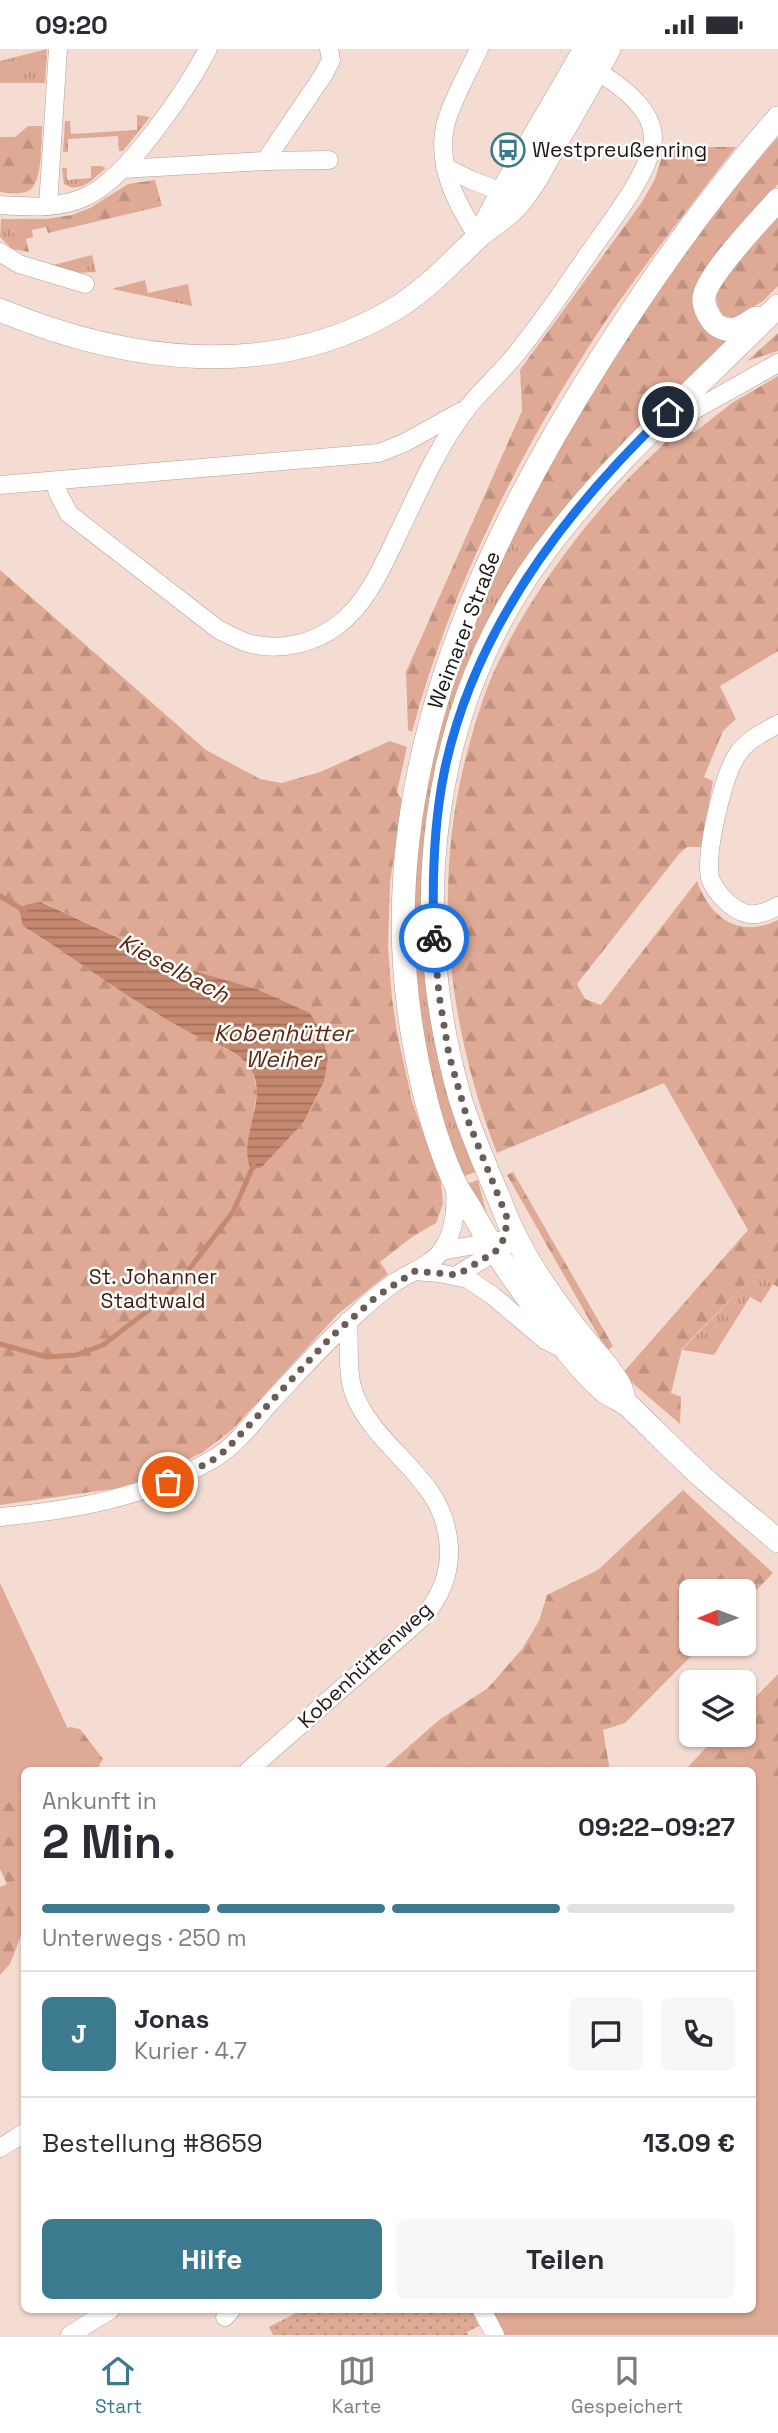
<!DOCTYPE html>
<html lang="de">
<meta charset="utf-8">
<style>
:root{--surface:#fff;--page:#f7f7f7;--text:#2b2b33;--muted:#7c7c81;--line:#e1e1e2;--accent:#3b7a8f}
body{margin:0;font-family:"Space Grotesk",sans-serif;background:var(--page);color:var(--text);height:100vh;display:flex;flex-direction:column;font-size:26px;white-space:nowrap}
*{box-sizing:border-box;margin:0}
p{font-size:23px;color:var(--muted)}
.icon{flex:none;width:38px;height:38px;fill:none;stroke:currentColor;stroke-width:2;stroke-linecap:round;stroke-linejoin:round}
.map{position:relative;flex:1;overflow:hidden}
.panel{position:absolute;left:21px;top:1718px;width:735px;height:546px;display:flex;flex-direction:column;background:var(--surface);border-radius:10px;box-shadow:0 2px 5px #0004}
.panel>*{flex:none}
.needle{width:46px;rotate:269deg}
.tools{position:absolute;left:679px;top:1530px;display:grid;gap:14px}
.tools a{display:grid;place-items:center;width:77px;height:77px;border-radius:10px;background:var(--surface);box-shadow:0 2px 5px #0004;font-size:35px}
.pin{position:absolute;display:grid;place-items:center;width:60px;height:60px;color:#fff;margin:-30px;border:4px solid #fff;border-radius:50%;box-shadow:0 2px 7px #0007}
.courier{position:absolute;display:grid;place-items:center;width:70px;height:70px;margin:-35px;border:5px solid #1a73e8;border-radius:50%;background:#fff;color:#222;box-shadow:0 2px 9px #0007}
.overview em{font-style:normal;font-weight:700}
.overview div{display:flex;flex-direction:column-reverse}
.overview{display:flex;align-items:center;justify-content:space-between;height:119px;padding:0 21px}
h1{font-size:46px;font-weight:700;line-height:52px}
.bar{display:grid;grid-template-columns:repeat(4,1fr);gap:10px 7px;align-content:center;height:84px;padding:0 21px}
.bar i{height:9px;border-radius:5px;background:var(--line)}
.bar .active{background:var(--accent)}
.bar p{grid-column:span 4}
.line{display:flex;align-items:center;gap:18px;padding:0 21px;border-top:2px solid var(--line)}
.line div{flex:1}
.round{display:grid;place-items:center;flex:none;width:74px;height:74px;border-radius:10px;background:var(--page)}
.cta{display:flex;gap:14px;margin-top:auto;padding:14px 21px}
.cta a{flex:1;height:80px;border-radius:10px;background:var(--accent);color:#fff;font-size:28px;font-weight:700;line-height:80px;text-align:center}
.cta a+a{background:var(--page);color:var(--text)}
.status{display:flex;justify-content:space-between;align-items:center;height:49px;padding:0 35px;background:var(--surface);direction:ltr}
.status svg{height:19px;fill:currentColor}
.dock{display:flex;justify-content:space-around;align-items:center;height:98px;border-top:2px solid var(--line);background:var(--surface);font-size:19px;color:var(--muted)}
.dock a{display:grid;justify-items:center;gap:4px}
.dock .active{color:var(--accent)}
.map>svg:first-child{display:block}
.grass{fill:url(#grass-tufts)}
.forest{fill:url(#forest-firs);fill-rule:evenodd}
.garden{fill:url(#garden-dots)}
.pitch{fill:#dfaa95}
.water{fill:url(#water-rules)}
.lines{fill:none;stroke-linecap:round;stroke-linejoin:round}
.stream{stroke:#c6886f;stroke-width:5}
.minor-casing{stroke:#b49e95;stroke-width:19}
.tertiary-casing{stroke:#b49e95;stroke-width:24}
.minor{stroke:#fff;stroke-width:18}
.tertiary{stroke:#fff;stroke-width:23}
.done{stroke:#6a5c57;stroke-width:7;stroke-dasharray:0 12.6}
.route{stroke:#1a73e8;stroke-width:9}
.labels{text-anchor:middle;stroke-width:5;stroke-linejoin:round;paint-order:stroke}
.poi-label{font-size:21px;fill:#1f1714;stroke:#fff;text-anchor:start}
.street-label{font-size:21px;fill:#1f1714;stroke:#fff}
.park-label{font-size:21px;fill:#451c0b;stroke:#fff}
.water-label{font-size:23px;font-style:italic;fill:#61280e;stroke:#fff}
</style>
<div class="status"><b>09:20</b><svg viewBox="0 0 49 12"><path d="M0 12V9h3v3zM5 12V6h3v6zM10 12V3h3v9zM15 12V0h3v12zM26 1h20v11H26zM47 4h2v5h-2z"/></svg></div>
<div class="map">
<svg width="778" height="2286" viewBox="0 0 778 2286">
<defs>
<pattern id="grass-tufts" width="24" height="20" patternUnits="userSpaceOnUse" patternTransform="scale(1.75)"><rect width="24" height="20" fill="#dfaa95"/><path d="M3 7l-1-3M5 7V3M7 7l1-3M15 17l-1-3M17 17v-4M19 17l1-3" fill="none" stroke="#bf9280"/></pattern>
<pattern id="forest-firs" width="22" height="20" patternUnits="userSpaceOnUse" patternTransform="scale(1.75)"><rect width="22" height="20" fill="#dfaa95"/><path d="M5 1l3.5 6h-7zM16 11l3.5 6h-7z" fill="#bf9280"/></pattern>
<pattern id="garden-dots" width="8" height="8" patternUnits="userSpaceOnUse" patternTransform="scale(1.75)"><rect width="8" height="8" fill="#dfaa95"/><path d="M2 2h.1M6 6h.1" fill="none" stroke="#bf9280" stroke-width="1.8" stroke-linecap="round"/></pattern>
<pattern id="water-rules" width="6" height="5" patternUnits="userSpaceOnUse" patternTransform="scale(1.75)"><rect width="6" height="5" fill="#c6886f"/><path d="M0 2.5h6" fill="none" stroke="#a06e5a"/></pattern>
</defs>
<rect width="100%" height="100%" fill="#f4dcd3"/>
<g class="grass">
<path d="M 47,0 L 45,34 L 0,34 L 0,12 Z"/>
<path d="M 137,66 L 150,68 L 123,102 L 119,102 L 118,87 L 68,90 L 68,103 L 63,103 L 65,72 L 70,72 L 71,85 L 137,81 Z"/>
<path d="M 91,117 L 101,117 L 106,119 C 94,129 80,146 64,135 L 62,119 L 67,119 L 67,131 L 91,129 Z"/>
<path d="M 1,170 L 17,170 L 12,186 L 12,200 L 0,188 Z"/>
<path d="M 92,206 L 96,223 L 75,224 L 49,217 Z"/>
<path d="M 145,231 L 148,244 L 188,235 L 192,257 L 112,240 Z"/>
<path d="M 509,492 L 530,507 L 438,719 L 451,1046 L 476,1123 L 461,1128 L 433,1049 L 411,897 L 421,755 L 457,616 Z"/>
<path d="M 478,1131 L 490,1179 L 464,1136 Z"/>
<path d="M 755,1225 L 773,1235 L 761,1254 L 750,1248 L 714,1306 L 682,1301 Z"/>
</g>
<g class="forest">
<path d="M 28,77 L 42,77 C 41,93 43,136 28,142 C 20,146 9,144 0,143 L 0,88 L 15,88 Z"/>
<path d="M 778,88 L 778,135 L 707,218 L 700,230 L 732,291 L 530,507 L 509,492 C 583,348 671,210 778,88 Z"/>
<path d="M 665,98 L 736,98 C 696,149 656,201 618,254 C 530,381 452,533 412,683 L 408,681 L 406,623 L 522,362 L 520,321 L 642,153 L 655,130 Z"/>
<path d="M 155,131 L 162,157 L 48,184 L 46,178 L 32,181 L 33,188 L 26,190 L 29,203 L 12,200 L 12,186 L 17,170 L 47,170 L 72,166 L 90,159 L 128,135 Z"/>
<path d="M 778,167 L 778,237 L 763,252 L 735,269 L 724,267 C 715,255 714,247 721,234 Z"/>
<path d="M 778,284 L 778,302 L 747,312 Z"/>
<path d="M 778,327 L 778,602 L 720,637 L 736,670 L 723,682 L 704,728 L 713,732 L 701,798 L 687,798 L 679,805 L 577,935 L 585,950 L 601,956 L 697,832 C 710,869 739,890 778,871 L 778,1238 L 755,1225 L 682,1300 L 671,1344 L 681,1348 L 680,1375 L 622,1325 L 748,1181 L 664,1034 L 497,1104 C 446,973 431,829 470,693 C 477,668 485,642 496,618 C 526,554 574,487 623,435 C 640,417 658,401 676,383 L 695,383 L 732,354 Z"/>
<path d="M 0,521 L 206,701 L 260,730 L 282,734 L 320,723 L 390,692 L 407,698 L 397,743 L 402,751 L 390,834 L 388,899 L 392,949 L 397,983 L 412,1052 L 441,1133 L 443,1155 L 436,1174 L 412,1188 L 380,1213 L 388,1225 L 338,1265 L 232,1381 L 203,1403 L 148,1430 L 113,1440 L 0,1456 ZM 42,853 L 181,918 L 257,940 L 310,964 L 303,1074 L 262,1118 L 254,1062 L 257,1042 L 253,1023 L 242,1008 L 155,964 L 23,877 Z"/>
<path d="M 513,1123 L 613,1297 L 607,1302 L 507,1126 Z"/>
<path d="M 683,1441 L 773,1524 L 744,1554 L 744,1542 L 691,1542 L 691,1594 L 704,1594 L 625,1674 L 603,1681 L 610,1722 L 381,1722 L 439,1671 L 488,1639 L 522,1600 L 539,1572 L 547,1546 L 598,1521 Z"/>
<path d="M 778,1625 L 778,1727 L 753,1735 L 752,1722 L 684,1722 L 719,1685 L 744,1685 L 744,1660 Z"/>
<path d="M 70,1678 L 80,1680 L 103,1710 L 96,1722 L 25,1722 L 16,1706 Z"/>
<path d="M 24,1745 L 24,1879 L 10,1915 L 0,1926 L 0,1838 L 7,1835 L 0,1820 L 0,1757 Z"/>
</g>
<path class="garden" d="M 302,2261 L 471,2261 L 479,2277 L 467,2283 L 468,2286 L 273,2286 L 269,2278 Z"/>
<g class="pitch">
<path d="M 0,1534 L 80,1706 L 59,1722 L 24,1722 L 24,1745 L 0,1757 Z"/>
<path d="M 778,1727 L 778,2286 L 503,2286 L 491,2261 L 752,2261 L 752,1735 Z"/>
</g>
<path class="water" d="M 41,853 L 181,918 L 257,940 L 310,964 L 321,983 L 328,1008 L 324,1032 L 303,1074 L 262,1118 L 251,1121 C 237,1090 268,1053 252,1022 C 241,1002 219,997 199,988 C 137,957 82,914 23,877 L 19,860 L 25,856 Z"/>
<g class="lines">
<g class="stream">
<path d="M 0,847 L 25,862"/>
<path d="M 0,1295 L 47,1308 L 76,1306 L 103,1296 L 171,1244 L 233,1163 L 254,1115"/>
</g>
<defs>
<g id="minor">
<path d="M 265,112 L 329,111"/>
<path d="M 445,118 L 471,131 L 502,143"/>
<path d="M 122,120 L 265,112 L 324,25 L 331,11 L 329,0"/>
<path d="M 0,156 C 28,158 59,160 85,148 C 127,130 187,40 208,0"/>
<path d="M 48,157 L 58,0"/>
<path d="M 478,188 C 456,154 434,113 447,70 C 455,46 468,23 479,0"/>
<path d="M 0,203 L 19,215 L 85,235"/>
<path d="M 659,377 L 682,368 L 778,314"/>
<path d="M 54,432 L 59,446 L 69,465 L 219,581 C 228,585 238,591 248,594 C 279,603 313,595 338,576 C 368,553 383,516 399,483 C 419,442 437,399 465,362 C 478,344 496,329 511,311 C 540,277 564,240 589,204 C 608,176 652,122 653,89 C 653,57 613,31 588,17"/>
<path d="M 0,436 L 379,404 L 404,394 L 460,363"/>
<path d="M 778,675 C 764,683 748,691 739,703 C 723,725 705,803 710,829 C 712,836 717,842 721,847 C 739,867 754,871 778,857"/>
<path d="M 441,1202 L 503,1191 L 521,1198"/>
<path d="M 415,1222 L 439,1224 L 468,1230 L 493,1247 L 545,1291 L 565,1301"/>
<path d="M 457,1226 L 495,1203 L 503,1191"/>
<path d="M 0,1468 C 73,1461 143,1449 208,1413 C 233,1400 251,1376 269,1355 C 298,1324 326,1292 358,1264 C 369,1253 381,1243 394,1234 C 410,1223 431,1217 442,1201 C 456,1181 456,1158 455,1135"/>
<path d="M 248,1722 L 424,1567 C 440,1548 450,1525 449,1499 C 446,1428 379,1405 355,1347 C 346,1326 350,1295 348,1272"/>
<path d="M 0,2099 L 24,2084"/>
<path d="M 482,2261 L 495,2286"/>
<path d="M 225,2268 L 231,2261"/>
<path d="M 70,2286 L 110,2261"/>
</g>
<g id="tertiary">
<path d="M 778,69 C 712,144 653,227 600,311 C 470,515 369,747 414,994 C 422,1040 434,1087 453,1130 C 457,1140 464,1149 470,1159 C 491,1198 516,1234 543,1270 C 561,1294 579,1320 602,1340 C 610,1348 621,1350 630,1358 C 656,1383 681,1409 708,1433 C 731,1453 755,1472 778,1492"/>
<path d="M 483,179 L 502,143 L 585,0"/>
<path d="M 0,261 C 125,313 271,333 393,261 C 425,242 450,215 477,189 C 490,177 506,169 518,155 C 534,136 545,114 557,92 C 575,62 592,31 609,0"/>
<path d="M 756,269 C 743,277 733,286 718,277 C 711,273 703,258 704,249 C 705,228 762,169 778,151"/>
<path d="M 625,1353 C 623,1347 622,1340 619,1335 C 610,1318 588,1296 576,1280 C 549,1245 523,1208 506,1167 C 491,1128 472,1089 460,1049 C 408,867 427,666 539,510 C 608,415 696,340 778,257"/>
</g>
</defs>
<use href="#minor" class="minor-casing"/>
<use href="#tertiary" class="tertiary-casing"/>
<use href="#minor" class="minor"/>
<use href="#tertiary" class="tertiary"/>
</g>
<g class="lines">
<path class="done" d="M 168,1433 L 210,1413 L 226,1401 L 331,1288 L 376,1248 L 415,1222 L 457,1226 L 495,1203 L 503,1191 L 508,1171 L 467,1069 L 449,1006 L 439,946 L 434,889"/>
<path class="route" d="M 434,889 C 432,834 433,779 444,724 C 473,582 565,461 668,363"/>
</g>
<defs>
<symbol id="bus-ring" viewBox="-11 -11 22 22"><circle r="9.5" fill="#fff" stroke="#3b7a8f" stroke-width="1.5"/><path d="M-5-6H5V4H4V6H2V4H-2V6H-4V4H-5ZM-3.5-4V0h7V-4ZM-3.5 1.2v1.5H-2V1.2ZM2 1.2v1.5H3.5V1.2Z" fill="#3b7a8f"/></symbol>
</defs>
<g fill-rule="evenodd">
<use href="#bus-ring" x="489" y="82" width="38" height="38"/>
</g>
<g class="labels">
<g class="poi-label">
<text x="532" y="108">Westpreußenring</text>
</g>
<g class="street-label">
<text transform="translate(464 581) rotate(-69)" y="7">Weimarer Straße</text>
<text transform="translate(365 1616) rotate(-43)" y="7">Kobenhüttenweg</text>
</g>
<g class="park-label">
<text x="153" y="1235">St. Johanner<tspan x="153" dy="24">Stadtwald</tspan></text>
</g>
<g class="water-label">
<text transform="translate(174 919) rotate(28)" y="8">Kieselbach</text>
<text x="283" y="992">Kobenhütter<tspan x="283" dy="26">Weiher</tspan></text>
</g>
</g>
</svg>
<div class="tools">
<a><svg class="needle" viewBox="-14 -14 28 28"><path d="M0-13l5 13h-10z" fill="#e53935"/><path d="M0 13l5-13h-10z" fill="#7c7c81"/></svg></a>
<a><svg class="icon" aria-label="layers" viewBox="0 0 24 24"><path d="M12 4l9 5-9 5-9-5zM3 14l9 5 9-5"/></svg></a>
</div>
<div class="pin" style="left:168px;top:1433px;background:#ea580c"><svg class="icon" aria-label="bag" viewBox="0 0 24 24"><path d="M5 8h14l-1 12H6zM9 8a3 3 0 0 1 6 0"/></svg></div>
<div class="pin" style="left:668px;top:363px;background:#1f2937"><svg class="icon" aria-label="home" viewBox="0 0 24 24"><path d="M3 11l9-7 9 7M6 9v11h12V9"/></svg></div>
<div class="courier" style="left:434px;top:889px"><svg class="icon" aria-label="bike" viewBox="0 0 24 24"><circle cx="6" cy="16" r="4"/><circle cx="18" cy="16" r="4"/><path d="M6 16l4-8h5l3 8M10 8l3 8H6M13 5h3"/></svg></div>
<section class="panel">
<div class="overview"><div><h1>2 Min.</h1><p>Ankunft in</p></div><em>09:22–09:27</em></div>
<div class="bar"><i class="active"></i><i class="active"></i><i class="active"></i><i></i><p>Unterwegs · 250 m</p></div>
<div class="line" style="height:126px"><b class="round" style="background:var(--accent);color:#fff">J</b><div><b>Jonas</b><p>Kurier · 4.7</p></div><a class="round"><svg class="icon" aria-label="chat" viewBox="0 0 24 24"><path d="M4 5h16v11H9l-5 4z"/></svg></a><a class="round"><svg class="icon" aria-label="phone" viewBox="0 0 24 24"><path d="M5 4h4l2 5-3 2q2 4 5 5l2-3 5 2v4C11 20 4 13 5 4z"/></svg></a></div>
<div class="line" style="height:91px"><div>Bestellung #8659</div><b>13.09 €</b></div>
<div class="cta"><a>Hilfe</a><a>Teilen</a></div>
</section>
</div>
<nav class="dock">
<a class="active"><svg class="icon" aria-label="home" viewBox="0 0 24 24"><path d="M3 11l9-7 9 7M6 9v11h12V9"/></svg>Start</a>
<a><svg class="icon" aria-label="map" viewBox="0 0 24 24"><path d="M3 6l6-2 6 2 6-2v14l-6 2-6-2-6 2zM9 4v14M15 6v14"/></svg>Karte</a>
<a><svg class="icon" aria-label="saved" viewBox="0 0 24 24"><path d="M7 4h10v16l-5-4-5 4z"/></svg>Gespeichert</a>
</nav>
